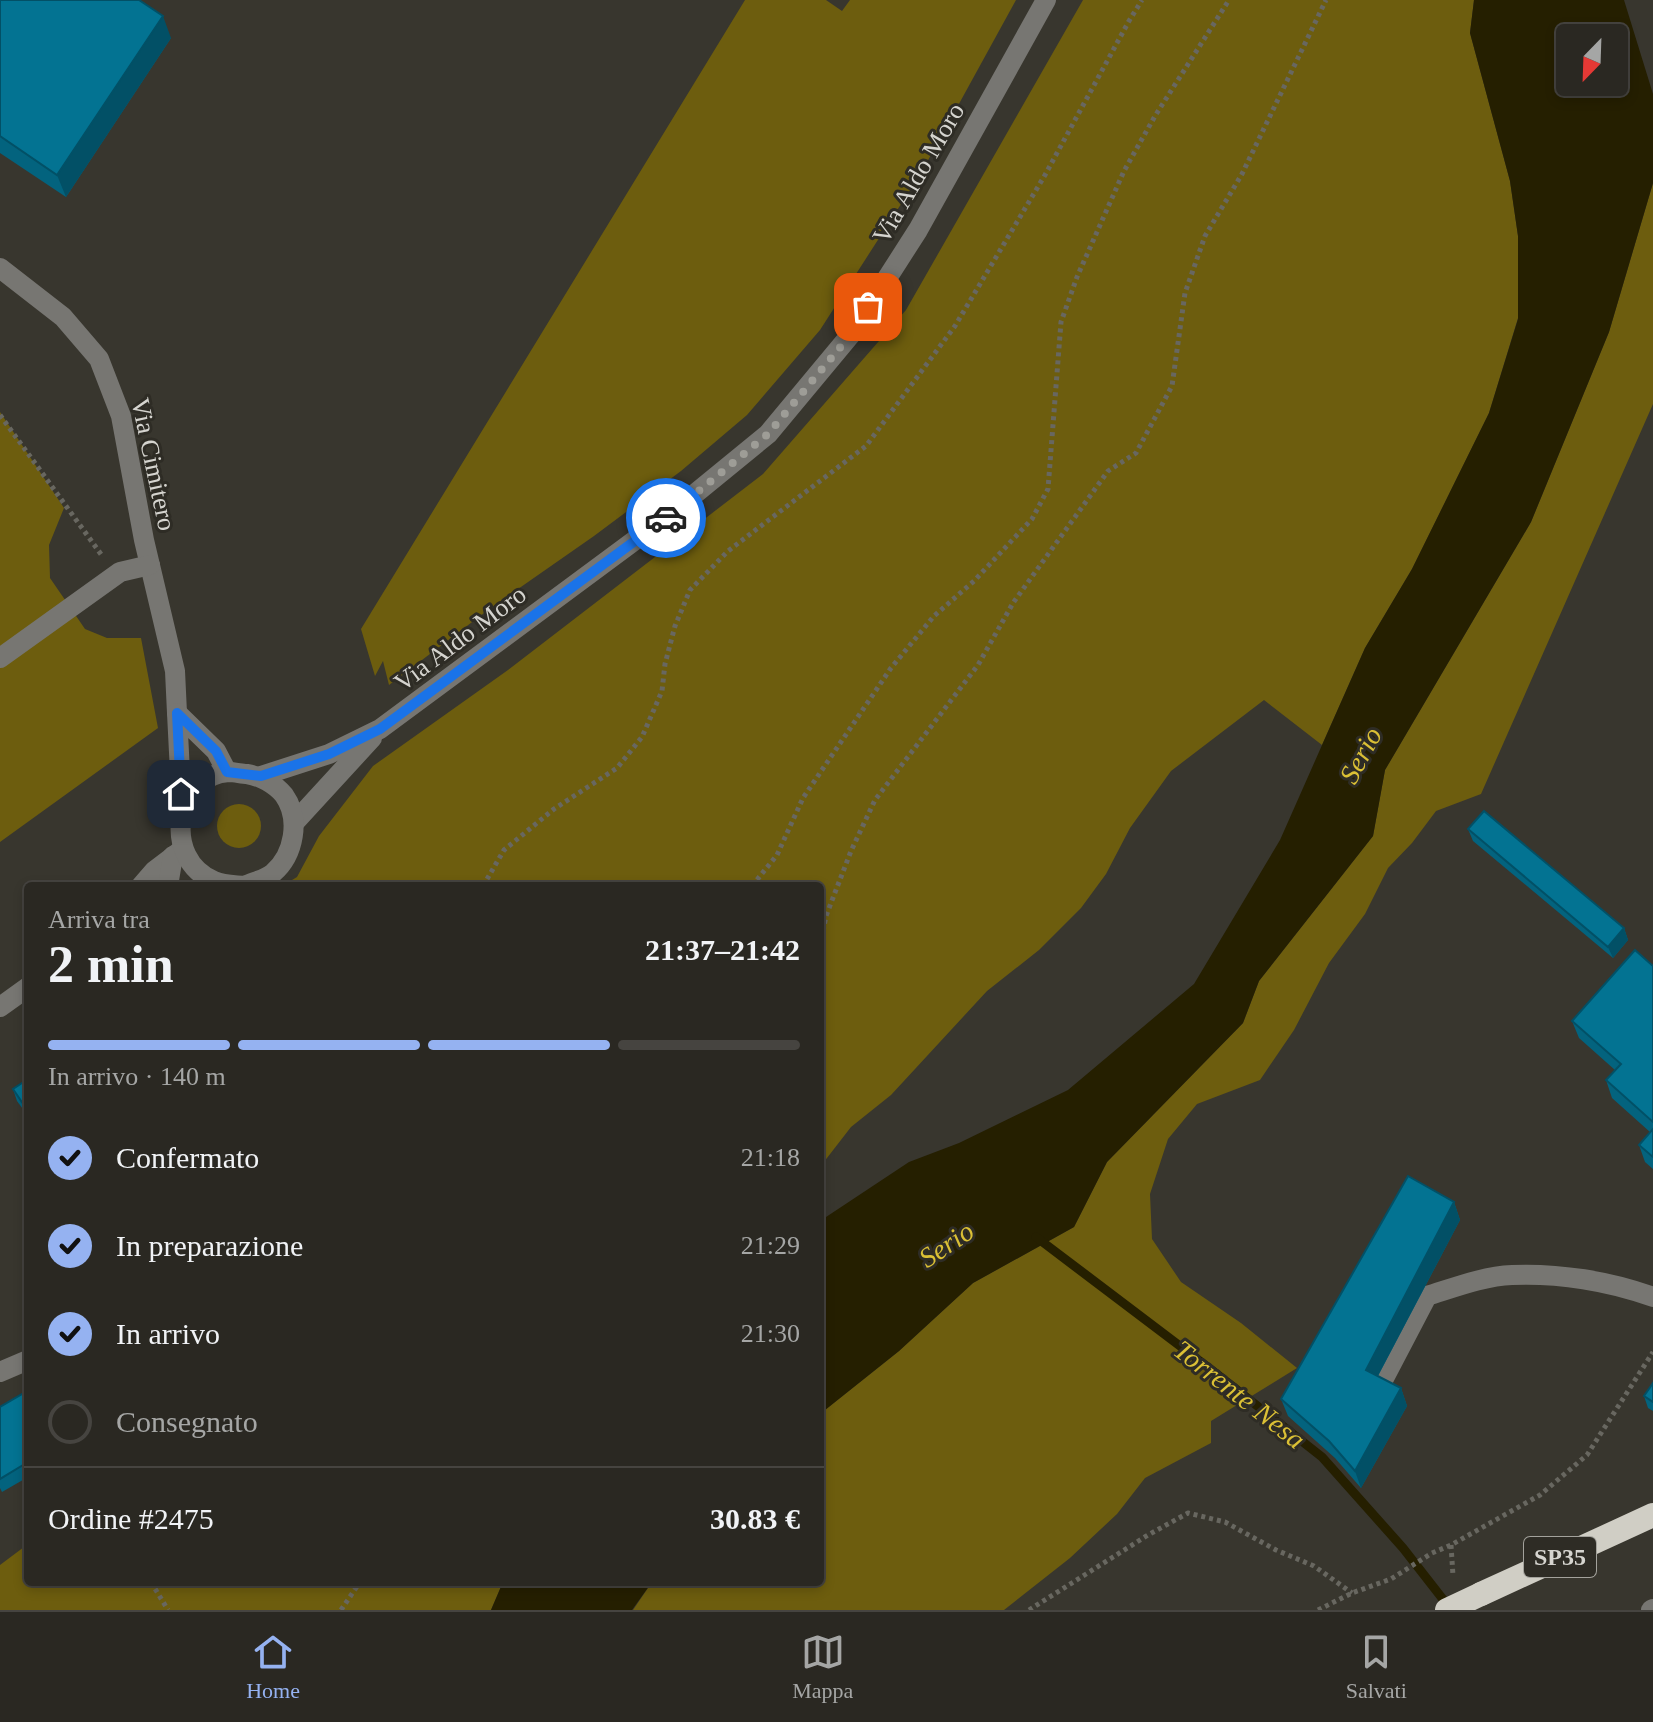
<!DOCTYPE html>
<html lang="it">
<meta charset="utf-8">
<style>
:root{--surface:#2a2822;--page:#36342f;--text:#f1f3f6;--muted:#a5a6a5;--line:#464440;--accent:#95b2f1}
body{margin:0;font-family:"Times New Roman",serif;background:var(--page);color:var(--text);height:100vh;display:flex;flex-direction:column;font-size:30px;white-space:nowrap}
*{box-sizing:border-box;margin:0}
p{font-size:26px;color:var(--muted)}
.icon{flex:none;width:44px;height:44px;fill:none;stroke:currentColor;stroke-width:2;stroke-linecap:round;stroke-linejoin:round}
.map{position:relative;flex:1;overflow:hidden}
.panel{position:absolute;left:24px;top:882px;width:800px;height:704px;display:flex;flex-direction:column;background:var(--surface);border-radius:8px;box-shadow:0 4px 12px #0003,0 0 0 2px var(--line)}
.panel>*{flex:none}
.needle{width:52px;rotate:203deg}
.controls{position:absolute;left:1556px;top:24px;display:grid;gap:16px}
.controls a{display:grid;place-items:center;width:72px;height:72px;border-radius:8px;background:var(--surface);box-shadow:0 4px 12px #0003,0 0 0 2px var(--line);font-size:40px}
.pin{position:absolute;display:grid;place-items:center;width:68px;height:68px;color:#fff;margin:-34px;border-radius:16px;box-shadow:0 4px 12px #0006}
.courier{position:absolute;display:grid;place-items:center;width:80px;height:80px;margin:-40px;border:6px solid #1a73e8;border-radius:50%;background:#fff;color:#222;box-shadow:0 2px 10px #0007}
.headline em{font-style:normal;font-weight:800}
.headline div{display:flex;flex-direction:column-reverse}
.headline{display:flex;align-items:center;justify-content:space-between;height:136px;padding:0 24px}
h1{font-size:52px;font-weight:800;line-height:60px}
.bar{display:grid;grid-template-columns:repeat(4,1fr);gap:12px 8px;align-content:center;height:96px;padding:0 24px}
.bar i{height:10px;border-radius:6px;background:var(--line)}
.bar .selected{background:var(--accent)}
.bar p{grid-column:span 4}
.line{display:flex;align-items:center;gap:20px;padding:0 24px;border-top:2px solid var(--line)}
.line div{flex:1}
ol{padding:0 24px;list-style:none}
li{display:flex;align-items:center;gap:24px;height:88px}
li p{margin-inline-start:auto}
li .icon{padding:8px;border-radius:50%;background:var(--accent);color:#111;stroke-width:4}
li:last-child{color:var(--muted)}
li i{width:44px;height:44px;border:4px solid var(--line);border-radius:50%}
.dock{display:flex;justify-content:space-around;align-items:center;height:112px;border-top:2px solid var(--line);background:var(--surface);font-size:22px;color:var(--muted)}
.dock a{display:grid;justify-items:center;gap:4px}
.dock .selected{color:var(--accent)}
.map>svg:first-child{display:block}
.green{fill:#6d5d0e}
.water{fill:#251f00;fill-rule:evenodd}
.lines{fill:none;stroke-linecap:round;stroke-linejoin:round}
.stream{stroke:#251f00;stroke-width:9}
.path{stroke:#686760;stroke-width:5;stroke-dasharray:4 4;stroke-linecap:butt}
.minor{stroke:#777672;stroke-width:20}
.highway{stroke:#d0cec5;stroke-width:24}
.highway-bridge{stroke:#d0cec5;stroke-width:24}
.wall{fill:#03637e}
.shaded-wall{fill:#025066}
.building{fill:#037392;stroke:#025066;stroke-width:2}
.done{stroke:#9e9d97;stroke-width:8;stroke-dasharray:0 14.4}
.route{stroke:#1a73e8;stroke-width:10}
.labels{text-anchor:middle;stroke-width:6;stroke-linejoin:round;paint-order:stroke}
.shield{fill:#2e2c25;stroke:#a3a29c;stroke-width:2}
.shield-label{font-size:24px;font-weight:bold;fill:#d5d4cf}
.street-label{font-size:26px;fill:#d5d4cf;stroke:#2e2c25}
.water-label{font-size:28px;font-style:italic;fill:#dbc035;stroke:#2e2c25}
</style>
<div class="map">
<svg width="1653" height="1610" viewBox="0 0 1653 1610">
<rect width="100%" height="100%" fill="#38362e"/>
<g class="green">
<path d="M 745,0 L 826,0 L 842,11 L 850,0 L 1016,0 L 921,173 L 820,330 L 747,415 L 681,471 L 594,536 L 488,610 L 389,685 L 383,661 L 375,676 L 361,629 Z"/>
<path d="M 1083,0 L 1474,0 L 1470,33 L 1510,181 L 1518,236 L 1518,318 L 1489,413 L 1412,569 L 1365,648 L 1322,745 L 1264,700 L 1171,771 L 1130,828 L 1106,874 L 1081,908 L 1039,950 L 987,991 L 891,1095 L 851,1127 L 820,1167 L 820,886 L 282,886 L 297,877 L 319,836 L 373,766 L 508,670 L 763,474 L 906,310 Z"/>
<path d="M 1653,183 L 1653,404 L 1481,794 L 1436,811 L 1412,843 L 1388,868 L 1365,914 L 1329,963 L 1294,1030 L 1260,1080 L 1197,1104 L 1168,1139 L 1150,1194 L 1152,1239 L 1181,1282 L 1241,1323 L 1297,1368 L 1211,1421 L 1211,1443 L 1145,1478 L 1117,1514 L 1070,1558 L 1004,1610 L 633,1610 L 652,1582 L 820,1582 L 820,1414 L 899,1351 L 973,1283 L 1074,1227 L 1107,1162 L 1243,1023 L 1259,981 L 1373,836 L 1385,770 L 1531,522 L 1609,332 Z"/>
<path d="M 0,412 L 64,508 L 49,545 L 50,578 L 85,629 L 107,638 L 141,638 L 158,728 L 0,842 Z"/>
<circle cx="239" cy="826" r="22"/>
<path d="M 28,1544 L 28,1582 L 503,1582 L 491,1610 L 0,1610 L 0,1565 Z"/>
</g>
<g class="water">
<path d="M 1474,0 L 1624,0 L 1653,94 L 1653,183 L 1609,332 L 1531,522 L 1385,770 L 1373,836 L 1259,981 L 1243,1023 L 1107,1162 L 1074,1227 L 973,1283 L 899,1351 L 820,1414 L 820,1221 L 909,1162 L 959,1143 L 1068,1090 L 1194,984 L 1280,840 L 1365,648 L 1412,569 L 1489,413 L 1518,319 L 1518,236 L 1510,181 L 1470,33 ZM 1570,38 L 1614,38 L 1614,82 L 1570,82 Z"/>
<path d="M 503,1582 L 652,1582 L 632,1610 L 491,1610 Z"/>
</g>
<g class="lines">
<path class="stream" d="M 1036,1237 L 1213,1371 L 1322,1457 L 1403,1548 L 1449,1607"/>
<g class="path">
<path d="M 0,415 L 103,557"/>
<path d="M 483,886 L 504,850 L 554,809 L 617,768 L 642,737 L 662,691 L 665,664 L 675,626 L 690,590 L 728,551 L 866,446 L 955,326 L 1045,175 L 1129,21 L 1142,0"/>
<path d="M 752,886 L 777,855 L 803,798 L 891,668 L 934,616 L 974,581 L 1032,519 L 1048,489 L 1061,322 L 1077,277 L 1124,171 L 1155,116 L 1229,0"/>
<path d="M 820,947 L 826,916 L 851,851 L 875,800 L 978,665 L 1013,603 L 1108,471 L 1136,453 L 1172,386 L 1185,293 L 1205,236 L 1242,174 L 1326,0"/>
<path d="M 1451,1545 L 1453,1576"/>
<path d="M 151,1582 L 168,1610"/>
<path d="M 341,1610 L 360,1582"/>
<path d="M 1029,1610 L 1148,1535 L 1188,1513 L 1225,1522 L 1276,1550 L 1314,1566 L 1352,1593"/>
<path d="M 1318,1610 L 1352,1593 L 1391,1579 L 1432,1553 L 1451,1545 L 1540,1495 L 1587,1455 L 1653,1352"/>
</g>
<g class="minor">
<path d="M 0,268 L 63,317 L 99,359 L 121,416 L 144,540 L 175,671 L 177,713"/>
<path d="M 0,658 L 120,572 L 150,565"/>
<path d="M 261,776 L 329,754 L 380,729 L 669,515 L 768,434 L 852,333 L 918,230 L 1046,0"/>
<path d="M 182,812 L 177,713 L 216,751 L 227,772"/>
<path d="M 294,823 L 372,738"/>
<path d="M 141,886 L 154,871 L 183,849"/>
<path d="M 168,886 L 173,856"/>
<path d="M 244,886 C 235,885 222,885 214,881 C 161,859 175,775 229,772 C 235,772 242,774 247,774 C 260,776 275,784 284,795 C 301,819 294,855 273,873 C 266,879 253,882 245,886"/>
<path d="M 0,1007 L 28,987"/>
<path d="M 0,1372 L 28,1360"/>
<path d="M 1382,1382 L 1427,1296 C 1453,1288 1484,1276 1512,1275 C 1558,1273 1610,1281 1653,1297"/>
<path d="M 1651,1610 L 1653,1609"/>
</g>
<path class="highway" d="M 1481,1594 L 1653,1515"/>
<path class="highway-bridge" d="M 1447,1610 L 1481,1594"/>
</g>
<g class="wall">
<path d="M 0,0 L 171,38 L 66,197 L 0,153 Z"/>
<path d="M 1468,829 L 1624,928 L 1628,940 L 1613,958 L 1473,841 Z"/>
<path d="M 1653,966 L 1653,1169 L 1645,1162 L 1639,1145 L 1650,1132 L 1612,1098 L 1606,1080 L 1615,1070 L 1579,1038 L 1572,1021 Z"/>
<path d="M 28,1079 L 28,1116 L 17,1101 L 13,1089 Z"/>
<path d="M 1454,1202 L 1460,1220 L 1378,1376 L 1401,1388 L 1407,1406 L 1361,1488 L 1335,1458 L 1288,1416 L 1281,1399 Z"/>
<path d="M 1653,1383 L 1653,1411 L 1648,1408 L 1644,1396 Z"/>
<path d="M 28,1401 L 28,1477 L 2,1492 L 0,1488 L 0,1407 Z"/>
</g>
<g class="shaded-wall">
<path d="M 163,16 L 171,38 L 66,197 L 57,175 Z"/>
<path d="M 1624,928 L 1628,940 L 1613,958 L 1608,947 Z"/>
<path d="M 1454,1202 L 1460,1220 L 1372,1387 L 1366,1370 Z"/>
<path d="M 1401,1388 L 1407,1406 L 1361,1488 L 1355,1471 Z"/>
</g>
<g class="building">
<path d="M 0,0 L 139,0 L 163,16 L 57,175 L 0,136 Z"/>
<path d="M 1484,811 L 1624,928 L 1608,947 L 1468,829 Z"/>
<path d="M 1635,950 L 1653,966 L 1653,1122 L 1606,1080 L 1621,1064 L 1572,1021 Z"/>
<path d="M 28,1079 L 28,1111 L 13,1089 Z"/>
<path d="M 1653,1129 L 1653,1157 L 1639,1145 Z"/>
<path d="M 1408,1176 L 1454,1202 L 1366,1370 L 1401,1388 L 1355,1471 L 1329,1441 L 1281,1399 Z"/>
<path d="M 1653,1383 L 1653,1402 L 1644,1396 Z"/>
<path d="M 24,1393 L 28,1401 L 28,1462 L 0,1479 L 0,1407 Z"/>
</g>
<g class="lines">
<path class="done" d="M 666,518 L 768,434 L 852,333 L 868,307"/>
<path class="route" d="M 181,794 L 177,713 L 216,751 L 227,772 L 261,776 L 329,754 L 380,729 L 666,518"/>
</g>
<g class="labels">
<rect class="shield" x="1524" y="1537" width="72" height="40" rx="6"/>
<g class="shield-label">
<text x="1560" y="1565">SP35</text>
</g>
<g class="street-label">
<text transform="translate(918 173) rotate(-60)" y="9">Via Aldo Moro</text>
<text transform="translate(154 464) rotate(78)" y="9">Via Cimitero</text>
<text transform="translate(460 638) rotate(-37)" y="9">Via Aldo Moro</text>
</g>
<g class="water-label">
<text transform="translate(1360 755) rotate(-62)" y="10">Serio</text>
<text transform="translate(946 1244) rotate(-34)" y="10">Serio</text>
<text transform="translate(1240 1394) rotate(38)" y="10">Torrente Nesa</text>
</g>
</g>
</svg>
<div class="controls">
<a><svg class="needle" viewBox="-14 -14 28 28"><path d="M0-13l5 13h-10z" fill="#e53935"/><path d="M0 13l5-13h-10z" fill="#a5a6a5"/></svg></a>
</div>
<div class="pin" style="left:868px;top:307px;background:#ea580c"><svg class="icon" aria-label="bag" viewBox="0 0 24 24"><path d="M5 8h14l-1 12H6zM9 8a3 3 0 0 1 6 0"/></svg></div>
<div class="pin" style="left:181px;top:794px;background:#1f2937"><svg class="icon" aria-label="home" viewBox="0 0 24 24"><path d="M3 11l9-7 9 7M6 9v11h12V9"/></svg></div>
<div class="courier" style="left:666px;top:518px"><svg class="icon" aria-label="car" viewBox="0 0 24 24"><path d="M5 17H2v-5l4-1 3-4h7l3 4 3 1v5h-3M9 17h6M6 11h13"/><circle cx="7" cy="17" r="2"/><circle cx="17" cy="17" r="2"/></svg></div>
<section class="panel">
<div class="headline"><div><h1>2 min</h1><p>Arriva tra</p></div><em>21:37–21:42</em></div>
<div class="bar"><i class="selected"></i><i class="selected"></i><i class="selected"></i><i></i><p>In arrivo · 140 m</p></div>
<ol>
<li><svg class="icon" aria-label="check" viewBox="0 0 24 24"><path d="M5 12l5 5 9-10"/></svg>Confermato<p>21:18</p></li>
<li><svg class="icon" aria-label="check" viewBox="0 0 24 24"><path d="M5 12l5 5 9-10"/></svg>In preparazione<p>21:29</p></li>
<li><svg class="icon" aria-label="check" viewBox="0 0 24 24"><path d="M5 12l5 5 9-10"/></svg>In arrivo<p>21:30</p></li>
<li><i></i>Consegnato</li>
</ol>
<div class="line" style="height:104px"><div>Ordine #2475</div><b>30.83 €</b></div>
</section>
</div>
<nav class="dock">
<a class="selected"><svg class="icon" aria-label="home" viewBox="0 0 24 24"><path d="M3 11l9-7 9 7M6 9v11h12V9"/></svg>Home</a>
<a><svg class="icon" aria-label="map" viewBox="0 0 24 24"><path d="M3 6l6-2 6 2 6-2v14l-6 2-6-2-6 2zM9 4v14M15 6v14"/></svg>Mappa</a>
<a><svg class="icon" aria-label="saved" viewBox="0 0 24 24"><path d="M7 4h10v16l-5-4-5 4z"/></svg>Salvati</a>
</nav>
